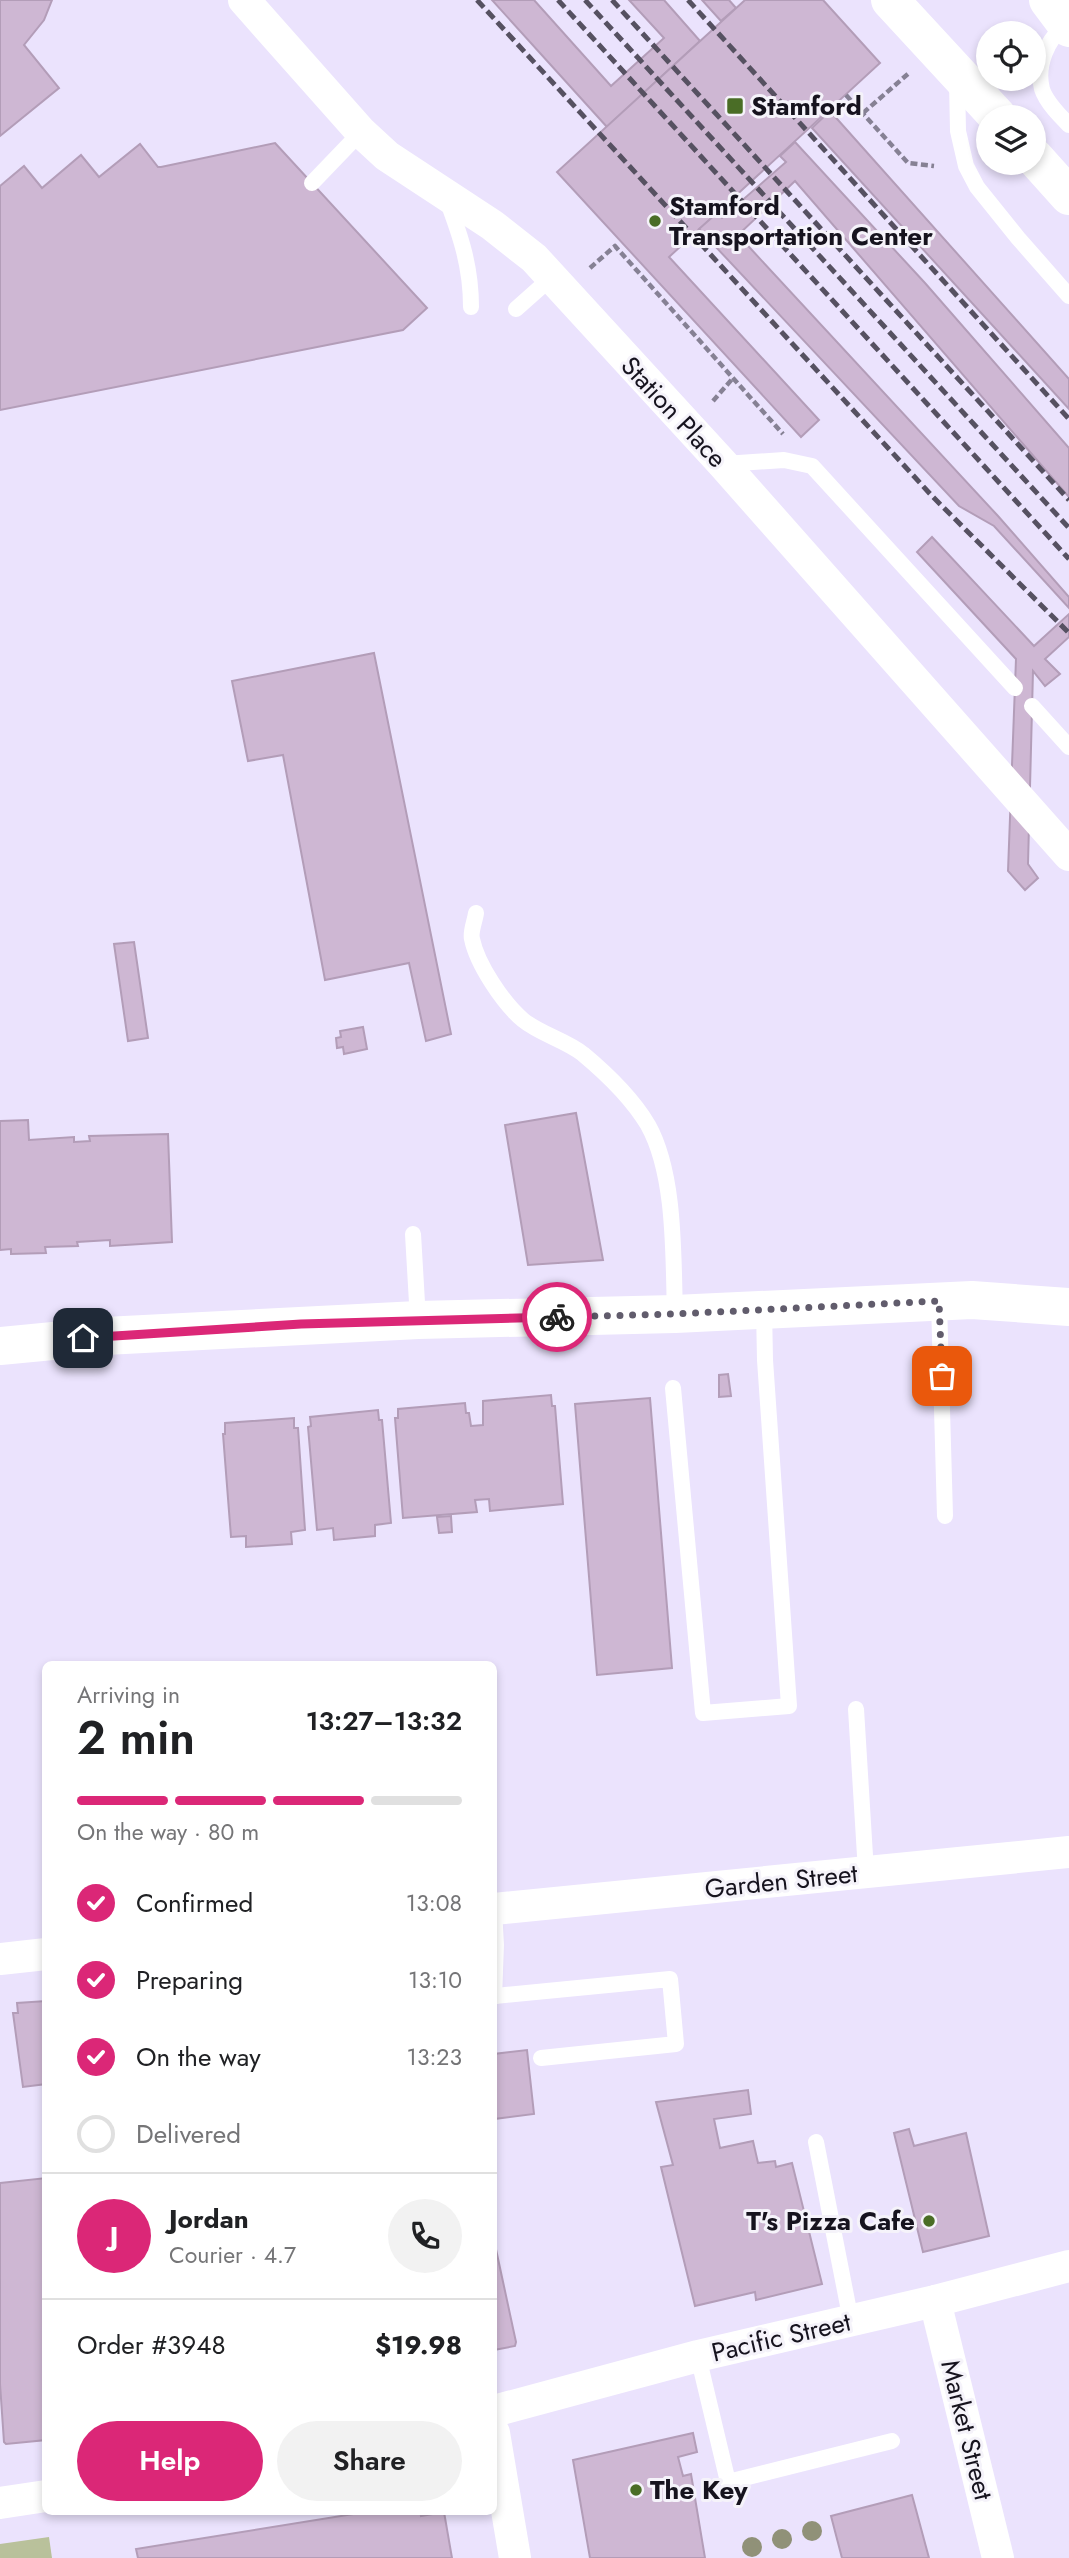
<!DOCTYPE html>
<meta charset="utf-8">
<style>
:root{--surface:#fff;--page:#f2f2f2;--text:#202124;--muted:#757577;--line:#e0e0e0;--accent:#db2777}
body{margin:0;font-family:Jost,sans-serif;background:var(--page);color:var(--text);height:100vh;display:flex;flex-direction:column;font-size:26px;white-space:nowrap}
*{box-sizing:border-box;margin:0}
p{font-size:23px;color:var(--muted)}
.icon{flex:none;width:38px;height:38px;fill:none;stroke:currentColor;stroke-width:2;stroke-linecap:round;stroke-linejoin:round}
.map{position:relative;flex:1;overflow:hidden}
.sheet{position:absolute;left:42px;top:1661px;width:455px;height:854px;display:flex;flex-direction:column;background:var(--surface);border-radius:10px;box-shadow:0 4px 10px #0003}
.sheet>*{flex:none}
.tools{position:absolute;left:976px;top:21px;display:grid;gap:14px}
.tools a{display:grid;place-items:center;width:70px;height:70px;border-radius:50%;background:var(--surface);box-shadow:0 4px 10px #0003;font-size:35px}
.pin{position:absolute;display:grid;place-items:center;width:60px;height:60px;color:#fff;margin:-30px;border-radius:14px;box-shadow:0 4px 10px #0006}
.courier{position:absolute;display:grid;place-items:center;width:70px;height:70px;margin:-35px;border:5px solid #db2777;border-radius:50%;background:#fff;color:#222;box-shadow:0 2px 9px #0007}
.head em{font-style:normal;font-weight:600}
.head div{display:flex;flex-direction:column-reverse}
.head{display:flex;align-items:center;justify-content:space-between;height:119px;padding:0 35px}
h1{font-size:46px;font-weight:600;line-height:52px}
.bar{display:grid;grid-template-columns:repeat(4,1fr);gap:10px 7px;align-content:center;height:84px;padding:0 35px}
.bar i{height:9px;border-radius:5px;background:var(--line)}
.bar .active{background:var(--accent)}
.bar p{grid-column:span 4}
.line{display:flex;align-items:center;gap:18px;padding:0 35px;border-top:2px solid var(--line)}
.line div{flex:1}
.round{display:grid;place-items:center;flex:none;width:74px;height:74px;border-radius:37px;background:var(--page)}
ol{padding:0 35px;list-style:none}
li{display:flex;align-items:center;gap:21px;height:77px}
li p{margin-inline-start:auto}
li .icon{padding:7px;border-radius:50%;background:var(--accent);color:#fff;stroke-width:4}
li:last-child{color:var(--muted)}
li i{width:38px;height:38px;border:4px solid var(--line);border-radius:50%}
.cta{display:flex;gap:14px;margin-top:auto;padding:14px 35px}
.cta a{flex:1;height:80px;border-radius:42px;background:var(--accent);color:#fff;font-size:28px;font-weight:600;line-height:80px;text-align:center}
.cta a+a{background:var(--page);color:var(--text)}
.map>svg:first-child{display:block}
.green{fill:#b9c19b}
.building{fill:#ceb7d3;stroke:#b39db8;stroke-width:2}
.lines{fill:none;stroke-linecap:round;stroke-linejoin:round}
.path{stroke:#868194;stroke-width:4.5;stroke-dasharray:7 3.5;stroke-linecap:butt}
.service{stroke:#fff;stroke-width:16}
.minor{stroke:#fff;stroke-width:32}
.tertiary{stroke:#fff;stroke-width:38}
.secondary{stroke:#fff;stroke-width:38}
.motorway{stroke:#fff;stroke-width:38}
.rail{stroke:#565161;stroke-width:5;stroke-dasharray:10 5;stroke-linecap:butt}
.tree{fill:#909178}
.done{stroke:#615c6c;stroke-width:7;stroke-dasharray:0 12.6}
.route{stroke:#db2777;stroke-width:9}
.poi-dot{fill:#4a6d26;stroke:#f5f3fa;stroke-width:2.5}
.labels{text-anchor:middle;stroke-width:6;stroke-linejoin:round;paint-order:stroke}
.poi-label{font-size:26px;font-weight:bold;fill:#16131e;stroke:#f5f3fa;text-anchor:start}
.street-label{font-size:26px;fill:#16131e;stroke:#f5f3fa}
</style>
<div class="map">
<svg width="1069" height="2558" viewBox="0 0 1069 2558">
<rect width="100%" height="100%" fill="#ebe3fd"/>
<path class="green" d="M 49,2537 L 52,2558 L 0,2558 L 0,2544 Z"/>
<g class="building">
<path d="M 0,0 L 52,0 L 44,20 L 24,45 L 59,88 L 0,136 Z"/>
<path d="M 492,0 L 534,0 L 611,86 L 664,38 L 629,0 L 664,0 L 700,41 L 607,127 Z"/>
<path d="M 702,0 L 729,0 L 736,8 L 721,21 Z"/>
<path d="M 745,0 L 823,0 L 880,63 L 669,257 L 819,420 L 801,437 L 557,172 Z"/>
<path d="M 830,111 L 1069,379 L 1069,409 L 812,128 Z"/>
<path d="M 795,142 L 925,283 L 1069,448 L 1069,497 L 795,181 L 738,235 L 998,516 L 1069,597 L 1069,608 L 994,526 L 959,506 L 699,229 L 717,213 L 722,218 L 786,162 L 780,156 Z"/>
<path d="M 275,143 L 427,308 L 403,330 L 0,410 L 0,186 L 24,166 L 42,188 L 81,155 L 99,177 L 140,144 L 158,167 L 161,167 Z"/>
<path d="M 932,537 L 1034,646 L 1069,614 L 1069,637 L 1045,659 L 1060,674 L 1045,686 L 1033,671 L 1028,864 L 1038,878 L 1025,890 L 1008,871 L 1016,659 L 917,552 Z"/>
<path d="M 374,653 L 451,1034 L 426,1041 L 409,963 L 325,980 L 283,755 L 248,761 L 232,681 Z"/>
<path d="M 134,942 L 148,1038 L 128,1041 L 114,944 Z"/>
<path d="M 363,1027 L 367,1049 L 344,1054 L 343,1047 L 337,1048 L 336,1038 L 341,1037 L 340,1031 Z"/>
<path d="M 576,1113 L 603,1260 L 528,1265 L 505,1125 Z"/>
<path d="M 28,1120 L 29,1140 L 74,1137 L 74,1142 L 90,1141 L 89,1136 L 168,1134 L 172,1242 L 110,1246 L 110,1240 L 77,1242 L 78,1246 L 45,1247 L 46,1253 L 11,1254 L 11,1249 L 0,1250 L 0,1121 Z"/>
<path d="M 728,1374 L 731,1396 L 719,1397 L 719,1375 Z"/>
<path d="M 551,1395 L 552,1406 L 555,1406 L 563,1504 L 490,1511 L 489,1499 L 475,1500 L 477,1512 L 403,1518 L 395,1418 L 398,1418 L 398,1409 L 465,1403 L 466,1413 L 469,1413 L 471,1426 L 483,1425 L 483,1401 Z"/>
<path d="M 650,1398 L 672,1668 L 597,1675 L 575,1404 Z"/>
<path d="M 378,1410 L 379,1420 L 382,1420 L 391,1523 L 375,1525 L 375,1536 L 334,1540 L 333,1528 L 317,1530 L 308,1427 L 311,1426 L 310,1417 Z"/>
<path d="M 294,1418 L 294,1428 L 298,1428 L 305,1530 L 291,1532 L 292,1544 L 246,1547 L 246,1536 L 231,1537 L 223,1434 L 225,1434 L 225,1423 Z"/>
<path d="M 451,1516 L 452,1532 L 439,1533 L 437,1517 Z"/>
<path d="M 46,2001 L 46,2084 L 23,2087 L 13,2013 L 18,2013 L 17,2003 Z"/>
<path d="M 527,2050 L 534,2114 L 494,2119 L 494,2054 Z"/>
<path d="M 748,2090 L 751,2114 L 714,2119 L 720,2148 L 753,2141 L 758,2163 L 775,2161 L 776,2167 L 792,2163 L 822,2284 L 756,2300 L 755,2292 L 695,2306 L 661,2167 L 673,2165 L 656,2102 Z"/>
<path d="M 909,2129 L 914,2146 L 966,2133 L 989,2236 L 923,2252 L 894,2133 Z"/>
<path d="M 46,2178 L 46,2440 L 6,2444 L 4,2442 L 0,2384 L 0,2183 Z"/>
<path d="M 494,2240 L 516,2342 L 515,2346 L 494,2350 Z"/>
<path d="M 693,2433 L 697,2452 L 678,2457 L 683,2476 L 691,2474 L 705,2558 L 590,2558 L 573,2460 Z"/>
<path d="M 912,2495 L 929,2558 L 842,2558 L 831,2516 Z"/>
<path d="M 372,2511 L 420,2511 L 421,2516 L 444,2512 L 452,2558 L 138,2558 L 136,2549 Z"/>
</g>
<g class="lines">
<g class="path">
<path d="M 846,95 L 908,163 L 934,166"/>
<path d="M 863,113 L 909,73"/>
<path d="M 590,268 L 615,246 L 783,434"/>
<path d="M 713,401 L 733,378"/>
</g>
<g class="service">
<path d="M 1067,25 C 1047,37 1036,67 1042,89 C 1046,102 1060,116 1069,125"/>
<path d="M 957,81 L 958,131 L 966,166 L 977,187 L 1018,238 L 1069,296"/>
<path d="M 312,183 L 361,132"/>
<path d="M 447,200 C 461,237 471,267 471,307"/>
<path d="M 516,309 L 552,277"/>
<path d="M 724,464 L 784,460 L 812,466 L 1015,688"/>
<path d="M 1032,706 L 1069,747"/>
<path d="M 476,913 C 475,921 470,932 472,939 C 477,964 503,1003 523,1020 C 540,1034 565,1040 583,1054 C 607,1074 632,1098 648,1125 C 676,1175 673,1258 675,1314"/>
<path d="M 413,1234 L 418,1320"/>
<path d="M 939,1302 L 945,1516"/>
<path d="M 673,1388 L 703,1713 L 789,1706 L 765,1360 L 764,1309"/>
<path d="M 856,1709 L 866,1872"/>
<path d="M 494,1910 L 496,1945 L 494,1997"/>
<path d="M 495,1996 L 670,1979 L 676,2044 L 541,2058"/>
<path d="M 816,2142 L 851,2321"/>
<path d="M 698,2356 L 728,2482 L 892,2441"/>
</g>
<g class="minor">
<path d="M 244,0 L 361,132 L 387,156 L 492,225 L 534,258 L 723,464 L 1069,855"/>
<path d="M 494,1909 L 1069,1852"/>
<path d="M 0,1959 L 46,1954"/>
<path d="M 935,2301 L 998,2558"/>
<path d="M 494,2411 L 698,2356 L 935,2301 L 1069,2266"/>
<path d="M 494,2433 L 515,2558"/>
<path d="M 0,2503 L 46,2496"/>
</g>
<path class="tertiary" d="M 0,1346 L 105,1336 L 418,1320 L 675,1314 L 972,1300 L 1069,1307"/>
<g class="secondary">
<path d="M 890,0 L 998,117"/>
<path d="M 1034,157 L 1069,196"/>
</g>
<path class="motorway" d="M 1048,0 L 1069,28"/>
<g class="rail">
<path d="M 477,0 L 933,497 L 1069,633"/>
<path d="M 558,0 L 1069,559"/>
<path d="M 585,0 L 1069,528"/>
<path d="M 612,0 L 1069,500"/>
<path d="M 688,0 L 1069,419"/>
</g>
</g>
<g class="tree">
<circle cx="812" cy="2531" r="10"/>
<circle cx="782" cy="2539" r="10"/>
<circle cx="752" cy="2547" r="10"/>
</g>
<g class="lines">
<path class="done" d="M 557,1317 L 675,1314 L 939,1301 L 942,1376"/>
<path class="route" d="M 83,1338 L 301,1324 L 557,1317"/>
</g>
<g class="poi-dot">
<rect x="726" y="97" width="18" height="18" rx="3.5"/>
<circle cx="655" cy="221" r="7"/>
<circle cx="929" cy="2221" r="7"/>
<circle cx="636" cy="2490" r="7"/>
</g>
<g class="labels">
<g class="poi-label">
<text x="751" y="115">Stamford</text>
<text x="669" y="215">Stamford<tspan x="669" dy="30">Transportation Center</tspan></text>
<text x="915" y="2230" text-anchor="end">T's Pizza Cafe</text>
<text x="650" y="2499">The Key</text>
</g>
<g class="street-label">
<text transform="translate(674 412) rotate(47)" y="9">Station Place</text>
<text transform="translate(781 1881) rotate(-6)" y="9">Garden Street</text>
<text transform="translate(781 2337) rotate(-13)" y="9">Pacific Street</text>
<text transform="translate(967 2430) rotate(76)" y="9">Market Street</text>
</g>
</g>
</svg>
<div class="tools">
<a><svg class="icon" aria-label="locate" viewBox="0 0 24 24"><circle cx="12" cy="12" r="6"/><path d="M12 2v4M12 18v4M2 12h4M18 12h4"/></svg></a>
<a><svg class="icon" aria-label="layers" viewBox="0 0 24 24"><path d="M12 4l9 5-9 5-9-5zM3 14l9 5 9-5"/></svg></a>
</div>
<div class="pin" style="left:942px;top:1376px;background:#ea580c"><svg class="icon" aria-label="bag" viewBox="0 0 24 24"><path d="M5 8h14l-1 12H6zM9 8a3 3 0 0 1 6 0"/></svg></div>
<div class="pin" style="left:83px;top:1338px;background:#1f2937"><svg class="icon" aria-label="home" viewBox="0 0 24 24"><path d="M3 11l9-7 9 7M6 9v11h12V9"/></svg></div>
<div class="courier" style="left:557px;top:1317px"><svg class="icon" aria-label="bike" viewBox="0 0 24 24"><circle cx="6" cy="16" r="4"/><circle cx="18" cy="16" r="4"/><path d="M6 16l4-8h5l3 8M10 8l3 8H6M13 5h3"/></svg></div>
<section class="sheet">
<div class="head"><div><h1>2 min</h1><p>Arriving in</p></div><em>13:27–13:32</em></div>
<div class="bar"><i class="active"></i><i class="active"></i><i class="active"></i><i></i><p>On the way · 80 m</p></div>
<ol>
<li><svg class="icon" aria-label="check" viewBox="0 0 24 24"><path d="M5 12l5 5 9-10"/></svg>Confirmed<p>13:08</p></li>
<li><svg class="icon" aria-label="check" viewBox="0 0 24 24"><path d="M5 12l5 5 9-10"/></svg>Preparing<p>13:10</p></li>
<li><svg class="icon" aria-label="check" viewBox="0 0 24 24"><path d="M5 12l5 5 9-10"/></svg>On the way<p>13:23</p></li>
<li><i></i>Delivered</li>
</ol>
<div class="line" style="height:126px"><b class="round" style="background:var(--accent);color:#fff">J</b><div><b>Jordan</b><p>Courier · 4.7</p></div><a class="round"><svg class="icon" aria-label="phone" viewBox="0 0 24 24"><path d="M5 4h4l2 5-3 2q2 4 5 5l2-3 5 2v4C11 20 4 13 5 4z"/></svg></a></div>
<div class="line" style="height:91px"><div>Order #3948</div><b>$19.98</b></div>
<div class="cta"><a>Help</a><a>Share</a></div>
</section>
</div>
